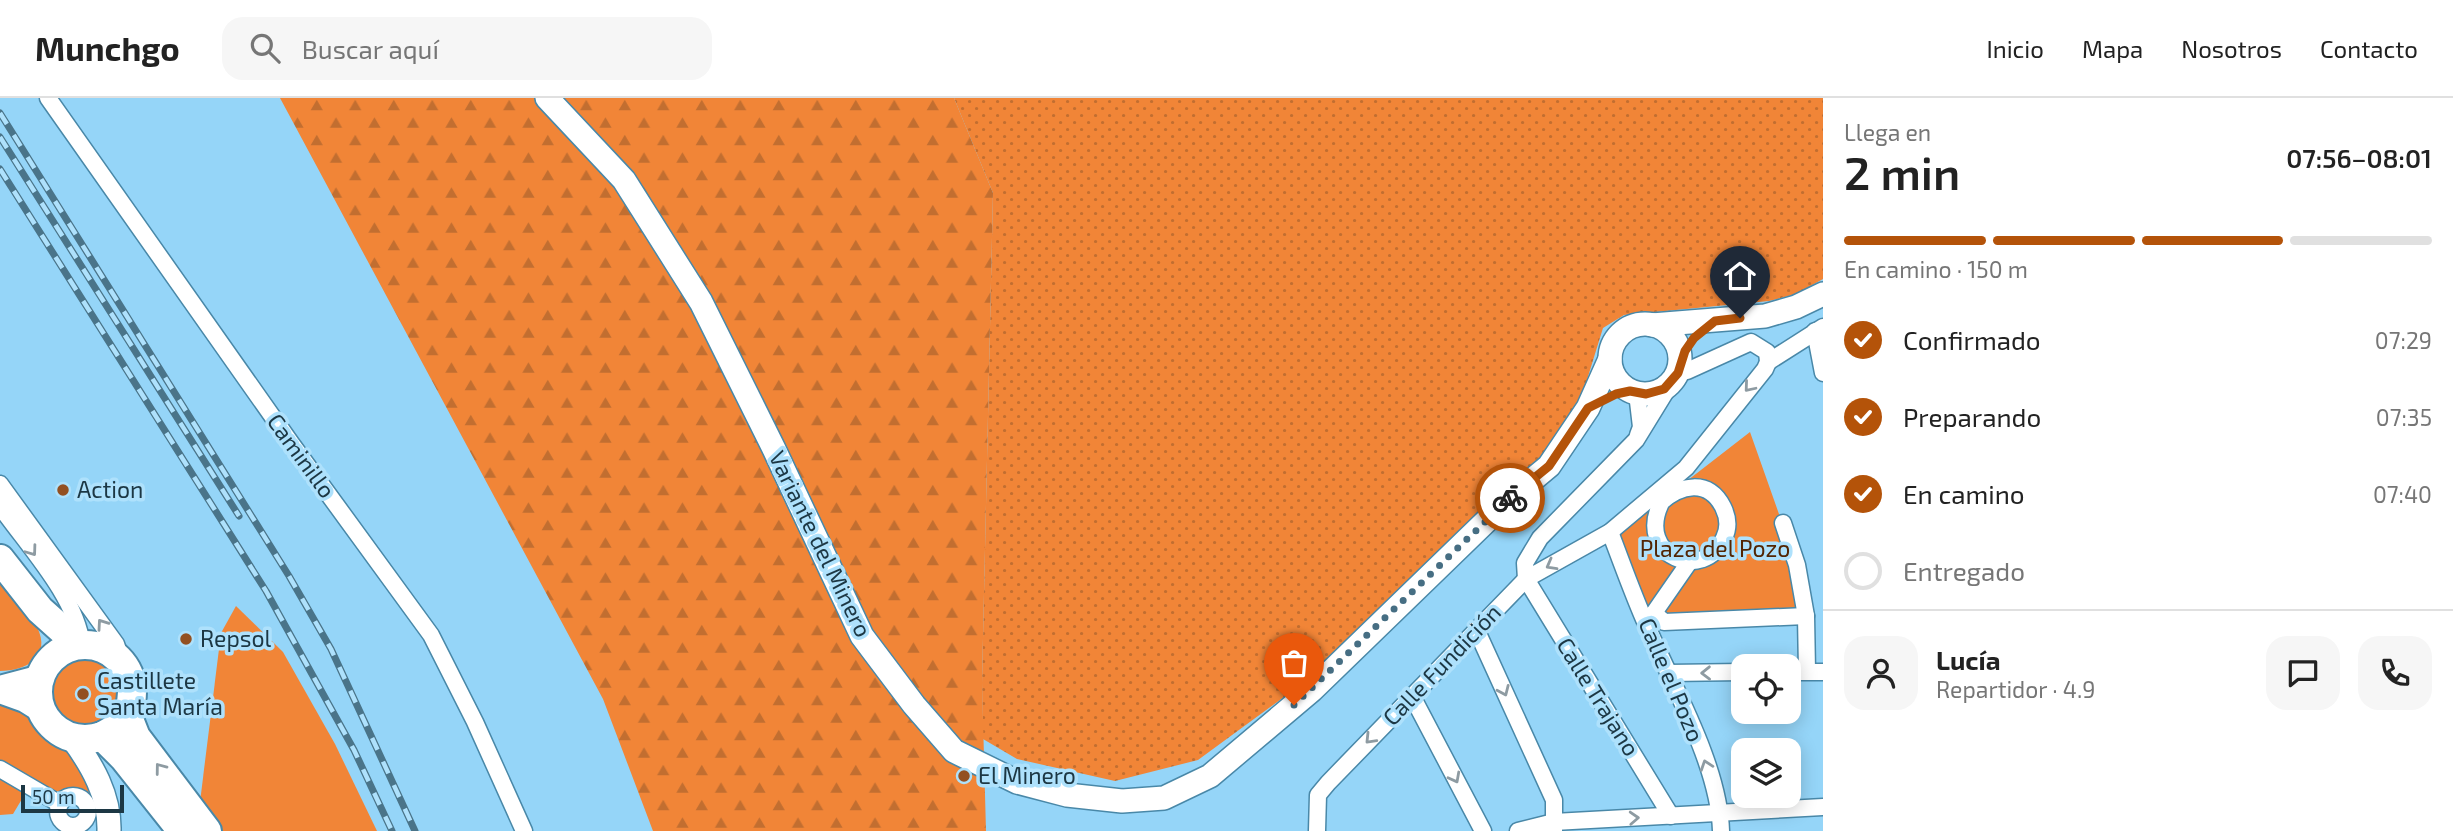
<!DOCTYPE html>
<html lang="es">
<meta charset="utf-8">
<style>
:root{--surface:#fff;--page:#f6f6f6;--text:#222;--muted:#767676;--line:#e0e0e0;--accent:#b45309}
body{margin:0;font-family:"Exo 2",sans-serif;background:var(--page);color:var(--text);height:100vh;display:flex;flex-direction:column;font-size:26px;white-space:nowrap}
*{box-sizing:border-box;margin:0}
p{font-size:23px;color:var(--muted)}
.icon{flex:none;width:38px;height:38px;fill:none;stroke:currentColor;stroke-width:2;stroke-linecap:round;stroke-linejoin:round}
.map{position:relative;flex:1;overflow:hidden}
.details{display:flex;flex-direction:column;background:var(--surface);width:630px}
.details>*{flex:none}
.buttons{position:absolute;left:1731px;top:556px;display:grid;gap:14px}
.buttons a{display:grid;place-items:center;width:70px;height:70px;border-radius:14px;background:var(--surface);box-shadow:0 4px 18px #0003;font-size:35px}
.scale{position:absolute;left:21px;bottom:18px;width:103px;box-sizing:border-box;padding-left:7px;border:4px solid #1c3744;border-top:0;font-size:19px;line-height:24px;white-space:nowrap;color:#1c3744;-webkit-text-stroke:5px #aee1fc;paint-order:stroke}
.pin{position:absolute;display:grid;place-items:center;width:60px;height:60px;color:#fff;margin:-72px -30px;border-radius:50% 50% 50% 0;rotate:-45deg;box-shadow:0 0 7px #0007}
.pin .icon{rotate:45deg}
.courier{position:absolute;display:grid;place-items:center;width:70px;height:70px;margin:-35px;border:5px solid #b45309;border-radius:50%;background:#fff;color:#222;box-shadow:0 2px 9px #0007}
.headline em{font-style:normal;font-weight:600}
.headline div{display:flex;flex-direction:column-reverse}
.headline{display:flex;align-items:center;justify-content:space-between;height:119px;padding:0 21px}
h1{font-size:46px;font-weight:600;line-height:52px}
.bar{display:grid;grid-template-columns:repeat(4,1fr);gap:10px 7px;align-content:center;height:84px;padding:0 21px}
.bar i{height:9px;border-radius:5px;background:var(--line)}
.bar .current{background:var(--accent)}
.bar p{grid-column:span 4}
.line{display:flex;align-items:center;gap:18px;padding:0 21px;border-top:2px solid var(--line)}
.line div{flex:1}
.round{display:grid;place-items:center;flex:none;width:74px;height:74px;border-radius:21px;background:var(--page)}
ol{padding:0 21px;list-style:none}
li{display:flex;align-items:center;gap:21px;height:77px}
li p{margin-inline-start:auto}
li .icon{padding:7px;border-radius:50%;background:var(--accent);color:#fff;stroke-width:4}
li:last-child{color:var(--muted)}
li i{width:38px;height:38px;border:4px solid var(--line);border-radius:50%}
header{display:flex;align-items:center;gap:42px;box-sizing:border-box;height:98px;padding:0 35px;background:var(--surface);border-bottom:2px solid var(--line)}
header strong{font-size:33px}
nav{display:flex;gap:38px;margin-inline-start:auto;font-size:24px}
.search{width:490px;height:63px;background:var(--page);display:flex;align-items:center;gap:18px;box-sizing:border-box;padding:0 24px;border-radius:21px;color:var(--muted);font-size:26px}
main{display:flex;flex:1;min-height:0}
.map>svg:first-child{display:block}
.grass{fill:url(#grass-dots)}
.forest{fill:url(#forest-firs)}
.green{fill:#f18537}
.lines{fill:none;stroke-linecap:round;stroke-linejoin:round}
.street-casing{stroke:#4988a8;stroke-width:19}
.secondary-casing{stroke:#4988a8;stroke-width:26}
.primary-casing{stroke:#4988a8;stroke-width:28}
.highway-casing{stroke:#4988a8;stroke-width:32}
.street{stroke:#fff;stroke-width:16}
.secondary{stroke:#fff;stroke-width:23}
.primary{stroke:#fff;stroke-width:24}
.highway{stroke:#fff;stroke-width:28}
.rail-casing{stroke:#4a7489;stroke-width:7}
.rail{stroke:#aee1fc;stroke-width:4.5;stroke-dasharray:13;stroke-linecap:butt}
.oneway{stroke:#8e9ba2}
.done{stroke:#466e83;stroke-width:7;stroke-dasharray:0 12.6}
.route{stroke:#b45309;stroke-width:9}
.poi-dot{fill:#935021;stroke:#aee1fc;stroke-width:2.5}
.labels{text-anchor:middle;stroke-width:7;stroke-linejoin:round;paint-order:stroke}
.street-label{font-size:23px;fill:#1c3744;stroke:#aee1fc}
.poi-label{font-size:23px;fill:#1c3744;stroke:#aee1fc;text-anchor:start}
.park-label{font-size:23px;fill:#522503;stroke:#aee1fc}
</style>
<header>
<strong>Munchgo</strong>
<div class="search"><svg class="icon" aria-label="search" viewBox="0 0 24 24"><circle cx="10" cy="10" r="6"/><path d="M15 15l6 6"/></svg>Buscar aquí</div>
<nav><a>Inicio</a><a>Mapa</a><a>Nosotros</a><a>Contacto</a></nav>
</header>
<main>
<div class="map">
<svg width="1823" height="733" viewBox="0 0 1823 733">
<defs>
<pattern id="grass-dots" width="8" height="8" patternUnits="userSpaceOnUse" patternTransform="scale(1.75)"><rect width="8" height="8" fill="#f18537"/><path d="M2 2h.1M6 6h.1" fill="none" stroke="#c26e30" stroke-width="1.8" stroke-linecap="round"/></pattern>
<pattern id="forest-firs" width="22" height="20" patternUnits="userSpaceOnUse" patternTransform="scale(1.75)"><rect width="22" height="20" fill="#f18537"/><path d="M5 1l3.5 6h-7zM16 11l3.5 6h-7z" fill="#c26e30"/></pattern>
</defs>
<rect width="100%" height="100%" fill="#95d5f8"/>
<path class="grass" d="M 954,0 L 1823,0 L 1823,181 L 1796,196 L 1769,203 L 1624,217 L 1603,230 L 1582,298 L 1542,362 L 1306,583 L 1198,662 L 1115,683 L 1017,661 L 983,641 L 982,585 L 993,95 Z"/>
<path class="forest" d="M 280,0 L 954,0 L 993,95 L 982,585 L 986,733 L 653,733 L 603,601 Z"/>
<g class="green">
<path d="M 1750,334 L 1797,467 L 1806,518 L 1646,527 L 1610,434 L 1670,396 Z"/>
<path d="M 0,481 C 12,496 29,512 37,529 C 52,559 26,573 0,573 Z"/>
<path d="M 236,508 L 283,554 L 335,646 L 377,733 L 208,733 L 198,720 L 221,535 Z"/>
<circle cx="84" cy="594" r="40"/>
<path d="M 0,593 L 46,621 L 62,635 L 103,694 L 82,700 L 72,698 L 64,701 L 0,671 Z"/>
<path d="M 0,681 L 25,696 L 13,716 L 0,717 Z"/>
</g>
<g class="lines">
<defs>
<g id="street">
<path d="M 48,0 L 291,345 L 431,537 L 475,624 L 524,733"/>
<path d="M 1815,233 L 1823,275"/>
<path d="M 1768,264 L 1823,229"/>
<path d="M 1671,285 L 1636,342 L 1540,440 L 1525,465 L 1526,481 L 1671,718"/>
<path d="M 1637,295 L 1641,329 L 1638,337"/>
<path d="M 0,386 L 116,546 L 122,564"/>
<path d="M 1660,405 C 1680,387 1708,380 1723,409 C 1728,419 1729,430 1724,440 C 1705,485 1635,459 1661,405"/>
<path d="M 0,408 C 28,448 76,498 82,547"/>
<path d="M 1783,425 L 1797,467 L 1806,518 L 1807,573"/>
<path d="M 1610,434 C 1622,465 1633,497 1647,528 C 1673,589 1719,667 1721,733"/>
<path d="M 1654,515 L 1664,524 L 1806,518"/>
<path d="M 1649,522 L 1690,463"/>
<path d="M 1476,531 L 1554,702 L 1554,732"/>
<path d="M 1788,574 L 1823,574"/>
<path d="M 1668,575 L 1743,574"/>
<path d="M 1412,598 L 1483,733"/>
<path d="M 0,671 L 60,706"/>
<circle cx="73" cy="713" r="15"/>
<path d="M 1317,733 L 1318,697 L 1328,685 L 1526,481 L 1610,434 L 1686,370 L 1765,271 L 1768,264 L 1767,254 L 1751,244 L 1687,273 L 1678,275"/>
<path d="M 1518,733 L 1554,724 L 1823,709"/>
</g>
<g id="secondary">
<path d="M 547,0 L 624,82 L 701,204 L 774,351 L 862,538 L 914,607 L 954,653 L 1017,684 L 1067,697 L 1122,703 L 1164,700 L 1210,678 L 1312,592 L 1507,403 L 1549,368 L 1588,310 L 1610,261"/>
<circle cx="1645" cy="261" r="35"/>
<path d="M 1652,227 L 1765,218 L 1796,209 L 1823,196"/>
<path d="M 72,640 C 92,667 110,698 109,733"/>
</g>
<g id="primary">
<path d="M 0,590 L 41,579"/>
<path d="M 0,593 L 25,602 L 41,612"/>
</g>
<g id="highway">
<path d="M 0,461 L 40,512 L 79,547"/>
<circle cx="85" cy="594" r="47"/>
<path d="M 127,616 L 136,639 L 207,733"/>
<path d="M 102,638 L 124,660 L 182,733"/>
</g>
</defs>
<use href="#street" class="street-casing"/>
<use href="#secondary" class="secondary-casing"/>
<use href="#primary" class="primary-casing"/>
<use href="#highway" class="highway-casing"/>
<use href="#street" class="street"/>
<use href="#secondary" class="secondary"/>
<use href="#primary" class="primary"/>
<use href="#highway" class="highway"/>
<defs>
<g id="rail">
<path d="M 0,15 L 289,478 L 331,551 L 415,733"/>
<path d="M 0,39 L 239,418"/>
<path d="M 0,71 L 266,493 L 354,652 L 392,733"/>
</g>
</defs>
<use href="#rail" class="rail-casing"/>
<use href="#rail" class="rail"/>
</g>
<defs><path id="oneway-chevron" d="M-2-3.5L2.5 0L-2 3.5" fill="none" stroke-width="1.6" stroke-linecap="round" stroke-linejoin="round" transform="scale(1.75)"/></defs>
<g class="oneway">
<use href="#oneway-chevron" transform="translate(1749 289) rotate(130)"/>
<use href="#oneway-chevron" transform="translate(32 453) rotate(54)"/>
<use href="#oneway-chevron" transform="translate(1551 467) rotate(151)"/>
<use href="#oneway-chevron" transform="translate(102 526) rotate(-125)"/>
<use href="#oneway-chevron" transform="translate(1706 575) rotate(179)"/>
<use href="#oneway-chevron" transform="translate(1504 593) rotate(66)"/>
<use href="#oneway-chevron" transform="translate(1370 641) rotate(134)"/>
<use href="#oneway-chevron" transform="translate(1706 667) rotate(-109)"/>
<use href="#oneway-chevron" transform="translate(160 670) rotate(-127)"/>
<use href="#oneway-chevron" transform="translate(1455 680) rotate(62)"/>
<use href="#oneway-chevron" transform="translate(1634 720) rotate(-3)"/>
</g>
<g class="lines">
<path class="done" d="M 1294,607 L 1510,400"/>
<path class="route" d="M 1510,400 L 1549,368 L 1588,310 L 1616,296 L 1630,293 L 1646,296 L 1664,291 L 1678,275 L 1685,253 L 1694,240 L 1715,223 L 1740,220"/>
</g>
<g class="poi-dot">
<circle cx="63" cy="392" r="7"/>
<circle cx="186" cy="541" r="7"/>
<circle cx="83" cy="596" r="7"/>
<circle cx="964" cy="678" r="7"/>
</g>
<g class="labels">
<g class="street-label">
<text transform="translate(301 358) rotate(54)" y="8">Caminillo</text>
<text transform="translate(820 446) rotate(64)" y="8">Variante del Minero</text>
<text transform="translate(1442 567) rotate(-46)" y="8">Calle Fundición</text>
<text transform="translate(1671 582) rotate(67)" y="8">Calle el Pozo</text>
<text transform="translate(1598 599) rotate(58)" y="8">Calle Trajano</text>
</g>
<g class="poi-label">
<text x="77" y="400">Action</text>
<text x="200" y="549">Repsol</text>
<text x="97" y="591">Castillete<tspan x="97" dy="26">Santa María</tspan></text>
<text x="978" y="686">El Minero</text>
</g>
<g class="park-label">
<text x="1715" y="459">Plaza del Pozo</text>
</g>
</g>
</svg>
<div class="buttons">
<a><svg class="icon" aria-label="locate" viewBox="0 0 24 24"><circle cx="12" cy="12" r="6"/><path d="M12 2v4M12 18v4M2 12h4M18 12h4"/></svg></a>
<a><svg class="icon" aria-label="layers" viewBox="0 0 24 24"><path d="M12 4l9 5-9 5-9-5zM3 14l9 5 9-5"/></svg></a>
</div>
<div class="scale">50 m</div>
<div class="pin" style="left:1294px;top:607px;background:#ea580c"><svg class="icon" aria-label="bag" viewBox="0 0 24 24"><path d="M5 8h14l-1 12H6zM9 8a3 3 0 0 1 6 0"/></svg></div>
<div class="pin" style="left:1740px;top:220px;background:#1f2937"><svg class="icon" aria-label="home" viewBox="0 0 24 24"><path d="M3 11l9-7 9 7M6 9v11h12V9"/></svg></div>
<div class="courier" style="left:1510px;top:400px"><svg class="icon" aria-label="bike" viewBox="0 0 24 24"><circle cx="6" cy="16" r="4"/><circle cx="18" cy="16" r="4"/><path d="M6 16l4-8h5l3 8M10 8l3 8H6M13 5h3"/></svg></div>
</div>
<section class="details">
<div class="headline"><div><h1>2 min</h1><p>Llega en</p></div><em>07:56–08:01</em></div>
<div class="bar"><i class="current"></i><i class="current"></i><i class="current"></i><i></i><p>En camino · 150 m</p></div>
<ol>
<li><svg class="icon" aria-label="check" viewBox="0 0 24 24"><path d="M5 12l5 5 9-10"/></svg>Confirmado<p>07:29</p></li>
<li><svg class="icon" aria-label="check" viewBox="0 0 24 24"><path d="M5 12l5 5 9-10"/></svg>Preparando<p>07:35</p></li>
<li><svg class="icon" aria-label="check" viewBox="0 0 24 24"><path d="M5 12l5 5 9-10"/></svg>En camino<p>07:40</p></li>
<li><i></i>Entregado</li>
</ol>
<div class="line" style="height:126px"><a class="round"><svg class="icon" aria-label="person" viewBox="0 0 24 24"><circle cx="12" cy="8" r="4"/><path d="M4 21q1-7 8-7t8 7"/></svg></a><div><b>Lucía</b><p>Repartidor · 4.9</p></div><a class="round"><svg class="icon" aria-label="chat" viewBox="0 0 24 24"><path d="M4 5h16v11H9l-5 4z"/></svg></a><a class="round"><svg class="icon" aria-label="phone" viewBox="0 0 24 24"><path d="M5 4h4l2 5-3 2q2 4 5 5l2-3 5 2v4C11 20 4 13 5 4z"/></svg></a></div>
</section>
</main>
